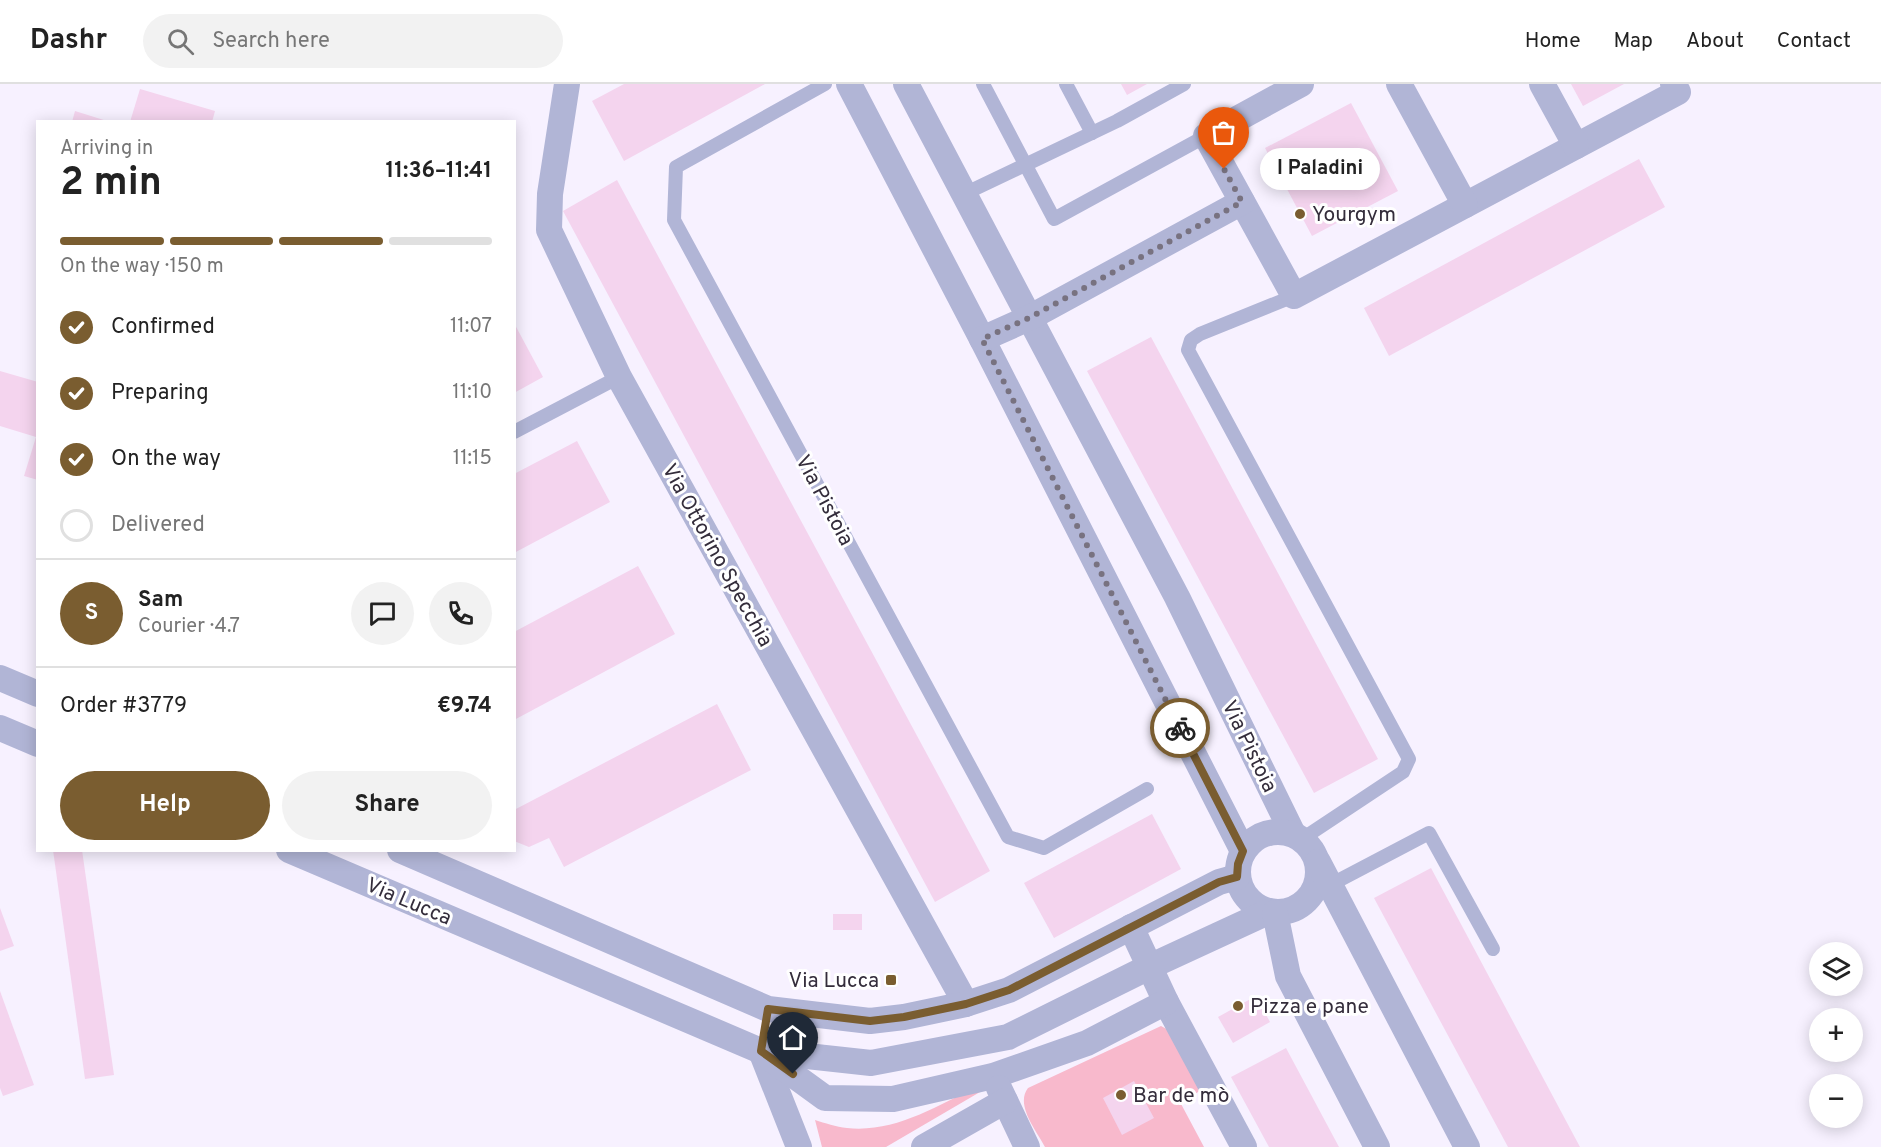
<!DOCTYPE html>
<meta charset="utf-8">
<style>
:root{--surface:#fff;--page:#f2f2f2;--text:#222;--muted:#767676;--line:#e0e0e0;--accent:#7a5d30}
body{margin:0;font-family:Overpass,sans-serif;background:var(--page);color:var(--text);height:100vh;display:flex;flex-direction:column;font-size:22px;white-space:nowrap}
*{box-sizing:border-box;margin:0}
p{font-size:20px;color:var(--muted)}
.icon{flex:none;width:33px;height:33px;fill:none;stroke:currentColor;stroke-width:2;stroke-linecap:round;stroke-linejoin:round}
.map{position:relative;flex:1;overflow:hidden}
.details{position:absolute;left:36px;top:36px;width:480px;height:732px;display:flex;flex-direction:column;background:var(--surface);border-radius:0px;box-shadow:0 3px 15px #0003}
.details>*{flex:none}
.fabs{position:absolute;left:1809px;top:858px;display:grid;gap:12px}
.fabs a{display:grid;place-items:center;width:54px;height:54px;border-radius:50%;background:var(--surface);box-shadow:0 3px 15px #0003;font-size:30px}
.pin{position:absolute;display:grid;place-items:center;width:51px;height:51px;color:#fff;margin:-62px -26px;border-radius:50% 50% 50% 0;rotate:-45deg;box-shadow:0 0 6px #0007}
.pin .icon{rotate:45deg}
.courier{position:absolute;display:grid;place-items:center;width:60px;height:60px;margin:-30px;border:4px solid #7a5d30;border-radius:50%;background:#fff;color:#222;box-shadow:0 2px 8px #0007}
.bubble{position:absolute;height:42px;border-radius:21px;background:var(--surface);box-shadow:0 3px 15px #0003;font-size:20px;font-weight:700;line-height:42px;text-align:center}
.summary em{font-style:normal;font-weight:700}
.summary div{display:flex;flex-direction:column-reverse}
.summary{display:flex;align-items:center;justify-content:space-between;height:102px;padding:0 24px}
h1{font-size:39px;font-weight:700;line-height:45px}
.bar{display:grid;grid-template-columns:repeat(4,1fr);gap:9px 6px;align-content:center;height:72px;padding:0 24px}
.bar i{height:8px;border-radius:4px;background:var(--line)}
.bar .selected{background:var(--accent)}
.bar p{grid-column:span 4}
.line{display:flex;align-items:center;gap:15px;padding:0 24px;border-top:2px solid var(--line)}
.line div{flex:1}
.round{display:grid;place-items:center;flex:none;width:63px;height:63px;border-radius:32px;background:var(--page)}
ol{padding:0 24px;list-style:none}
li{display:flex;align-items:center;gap:18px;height:66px}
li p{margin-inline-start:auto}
li .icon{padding:6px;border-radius:50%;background:var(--accent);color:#fff;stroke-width:4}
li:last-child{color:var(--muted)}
li i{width:33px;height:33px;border:3px solid var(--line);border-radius:50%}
.button{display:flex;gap:12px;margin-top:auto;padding:12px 24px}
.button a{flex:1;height:69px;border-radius:36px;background:var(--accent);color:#fff;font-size:24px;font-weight:700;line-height:69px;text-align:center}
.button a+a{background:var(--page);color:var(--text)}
header{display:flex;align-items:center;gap:36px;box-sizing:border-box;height:84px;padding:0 30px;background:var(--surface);border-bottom:2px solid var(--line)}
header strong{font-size:28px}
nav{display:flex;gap:33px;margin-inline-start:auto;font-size:21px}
.search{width:420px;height:54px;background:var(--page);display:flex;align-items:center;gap:15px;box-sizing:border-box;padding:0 21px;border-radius:33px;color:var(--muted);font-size:22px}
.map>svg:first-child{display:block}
.green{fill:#f8b9cc}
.building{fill:#f4d4ee}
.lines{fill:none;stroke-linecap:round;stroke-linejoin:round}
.service{stroke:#b1b5d6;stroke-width:14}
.minor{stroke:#b1b5d6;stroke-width:26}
.done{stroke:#787280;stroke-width:6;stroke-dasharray:0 10.8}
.route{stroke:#7a5d30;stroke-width:8}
.poi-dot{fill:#7a5d30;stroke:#fff;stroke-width:2}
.labels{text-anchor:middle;stroke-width:6;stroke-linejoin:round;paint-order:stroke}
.poi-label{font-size:21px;fill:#342d3b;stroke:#fff;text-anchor:start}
.street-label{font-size:21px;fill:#342d3b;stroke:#fff}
</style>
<header>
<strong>Dashr</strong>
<div class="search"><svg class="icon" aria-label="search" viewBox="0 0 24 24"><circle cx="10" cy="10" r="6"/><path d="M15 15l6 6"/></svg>Search here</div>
<nav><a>Home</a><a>Map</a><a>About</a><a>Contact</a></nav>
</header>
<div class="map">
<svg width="1881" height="1063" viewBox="0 0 1881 1063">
<rect width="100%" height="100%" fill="#f7f1ff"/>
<g class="green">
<path d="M 1161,942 L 1174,949 L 1200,1007 L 1180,1018 L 1204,1063 L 1045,1063 C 1036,1046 1015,1021 1028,1004 Z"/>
<path d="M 976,1003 L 980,1008 L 886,1063 L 822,1063 L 815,1036 C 825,1039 836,1043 847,1044 C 894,1049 935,1023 976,1003 Z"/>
</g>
<g class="building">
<path d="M 624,0 L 765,0 L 624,77 L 592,17 Z"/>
<path d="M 1121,0 L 1147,0 L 1127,11 Z"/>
<path d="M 1571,0 L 1624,0 L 1583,22 Z"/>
<path d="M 140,5 L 215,27 L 212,38 L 130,38 Z"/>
<path d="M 1351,19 L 1398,107 L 1312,152 L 1265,64 Z"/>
<path d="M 75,27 L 107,37 L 107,38 L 72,38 Z"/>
<path d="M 1639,75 L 1665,123 L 1389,272 L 1364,224 Z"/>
<path d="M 617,96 L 990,787 L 935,818 L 563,127 Z"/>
<path d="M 514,239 L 543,293 L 514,309 Z"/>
<path d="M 1151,253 L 1378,675 L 1314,709 L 1087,287 Z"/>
<path d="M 0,287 L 38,298 L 38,396 L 24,392 L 36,353 L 0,342 Z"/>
<path d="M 577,357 L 610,418 L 514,469 L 514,390 Z"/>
<path d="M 638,482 L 675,550 L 514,636 L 514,548 Z"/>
<path d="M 717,620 L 751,686 L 564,783 L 549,754 L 529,763 L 514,757 L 514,726 Z"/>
<path d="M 1152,730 L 1181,785 L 1054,854 L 1024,799 Z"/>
<path d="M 53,766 L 82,766 L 114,991 L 85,995 Z"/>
<path d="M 1431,784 L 1580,1063 L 1508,1063 L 1374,814 Z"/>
<path d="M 0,824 L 14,862 L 0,867 Z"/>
<rect x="833" y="830" width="29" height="16"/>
<path d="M 0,907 L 34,1001 L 3,1012 L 0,1004 Z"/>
<path d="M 1256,912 L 1270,938 L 1233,959 L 1218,933 Z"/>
<path d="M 1286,964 L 1339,1063 L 1269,1063 L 1231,993 Z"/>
<path d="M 1134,997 L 1154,1034 L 1122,1051 L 1103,1014 Z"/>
</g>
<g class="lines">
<g class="service">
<path d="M 825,0 L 676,83 L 674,136 L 1008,753 L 1044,764 L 1147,705"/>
<path d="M 983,0 L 1054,135 L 1206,52"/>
<path d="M 1066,0 L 1092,49"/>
<path d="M 964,110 L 1117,37 L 1184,0"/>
<path d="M 1294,212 L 1200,250 L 1191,256 L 1188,266 L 1409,675 L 1403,688 L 1302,755"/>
<path d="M 514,348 L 619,293"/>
<path d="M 1330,801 L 1429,749 L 1493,865"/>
</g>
<g class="minor">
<path d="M 567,0 L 550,110 L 549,146 L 619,293 L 966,920"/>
<path d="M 849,0 L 982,255 L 1243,767"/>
<path d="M 906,0 L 1177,513 L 1293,750"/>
<path d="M 1301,0 L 1206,52 L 1294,212 L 1678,8 L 1673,0"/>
<path d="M 1399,0 L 1465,121"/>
<path d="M 1542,0 L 1576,62"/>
<path d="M 982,255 L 1029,234 L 1242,118"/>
<path d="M 0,594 L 38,610"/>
<path d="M 0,644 L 38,660"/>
<circle cx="1278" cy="788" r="40"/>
<path d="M 289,766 L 761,967 L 871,979 L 1008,953 L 1149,883 L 1268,828"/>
<path d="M 400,766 L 768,925 L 870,937 L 904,933 L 966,920 L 1009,906 L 1219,798 L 1237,793"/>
<path d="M 1318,778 L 1467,1063"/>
<path d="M 1275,829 L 1288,892 L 1377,1063"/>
<path d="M 1131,843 L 1166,918 L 1244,1063"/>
<path d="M 761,967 L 799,1063"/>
<path d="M 763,969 L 825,1014 L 893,1015 L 993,992 L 1087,959 L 1166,918"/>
<path d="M 999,1004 L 1027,1063"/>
<path d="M 924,1063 L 1005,1017"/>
</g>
</g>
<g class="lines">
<path class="done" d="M 1180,644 L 982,255 L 1029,234 L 1242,118 L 1224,85"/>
<path class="route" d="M 793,990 L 761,967 L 768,925 L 870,937 L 904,933 L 966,920 L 1009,906 L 1219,798 L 1237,793 L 1238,780 L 1243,767 L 1180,644"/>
</g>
<g class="poi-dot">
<circle cx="1300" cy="130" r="6"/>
<rect x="885" y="890" width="12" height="12" rx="3"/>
<circle cx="1238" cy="922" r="6"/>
<circle cx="1121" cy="1011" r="6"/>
</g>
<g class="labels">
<g class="poi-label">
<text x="1312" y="137">Yourgym</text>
<text x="879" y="903" text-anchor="end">Via Lucca</text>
<text x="1250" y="929">Pizza e pane</text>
<text x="1133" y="1018">Bar de mò</text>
</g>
<g class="street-label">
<text transform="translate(825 416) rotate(62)" y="7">Via Pistoia</text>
<text transform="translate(718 471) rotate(61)" y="7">Via Ottorino Specchia</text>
<text transform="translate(1250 662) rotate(64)" y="7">Via Pistoia</text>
<text transform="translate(409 817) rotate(23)" y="7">Via Lucca</text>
</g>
</g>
</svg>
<div class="fabs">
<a><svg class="icon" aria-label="layers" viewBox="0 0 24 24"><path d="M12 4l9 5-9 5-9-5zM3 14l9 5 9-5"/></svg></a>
<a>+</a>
<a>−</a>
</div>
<div class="pin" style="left:1224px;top:85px;background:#ea580c"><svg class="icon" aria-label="bag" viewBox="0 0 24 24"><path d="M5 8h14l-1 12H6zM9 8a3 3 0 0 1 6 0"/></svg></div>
<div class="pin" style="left:793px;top:990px;background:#1f2937"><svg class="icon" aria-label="home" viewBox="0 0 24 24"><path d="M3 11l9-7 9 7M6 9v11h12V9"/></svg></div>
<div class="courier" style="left:1180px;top:644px"><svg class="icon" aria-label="bike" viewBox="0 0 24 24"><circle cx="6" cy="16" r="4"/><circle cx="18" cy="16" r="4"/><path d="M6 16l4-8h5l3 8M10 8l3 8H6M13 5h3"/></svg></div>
<div class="bubble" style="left:1260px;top:64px;width:120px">I Paladini</div>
<section class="details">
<div class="summary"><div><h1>2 min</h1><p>Arriving in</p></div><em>11:36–11:41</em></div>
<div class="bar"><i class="selected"></i><i class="selected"></i><i class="selected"></i><i></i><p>On the way · 150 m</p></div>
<ol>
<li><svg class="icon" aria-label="check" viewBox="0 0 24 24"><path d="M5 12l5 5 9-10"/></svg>Confirmed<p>11:07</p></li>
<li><svg class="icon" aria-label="check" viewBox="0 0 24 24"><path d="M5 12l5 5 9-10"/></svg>Preparing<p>11:10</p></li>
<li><svg class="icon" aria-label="check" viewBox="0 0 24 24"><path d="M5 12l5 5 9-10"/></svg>On the way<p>11:15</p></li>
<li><i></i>Delivered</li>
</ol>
<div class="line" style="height:108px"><b class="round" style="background:var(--accent);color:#fff">S</b><div><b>Sam</b><p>Courier · 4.7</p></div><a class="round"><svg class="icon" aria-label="chat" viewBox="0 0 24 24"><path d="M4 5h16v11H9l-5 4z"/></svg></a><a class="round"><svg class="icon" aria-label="phone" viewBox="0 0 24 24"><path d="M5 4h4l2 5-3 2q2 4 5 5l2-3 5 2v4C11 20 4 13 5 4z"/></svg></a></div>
<div class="line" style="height:78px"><div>Order #3779</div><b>€9.74</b></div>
<div class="button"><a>Help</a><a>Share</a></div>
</section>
</div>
